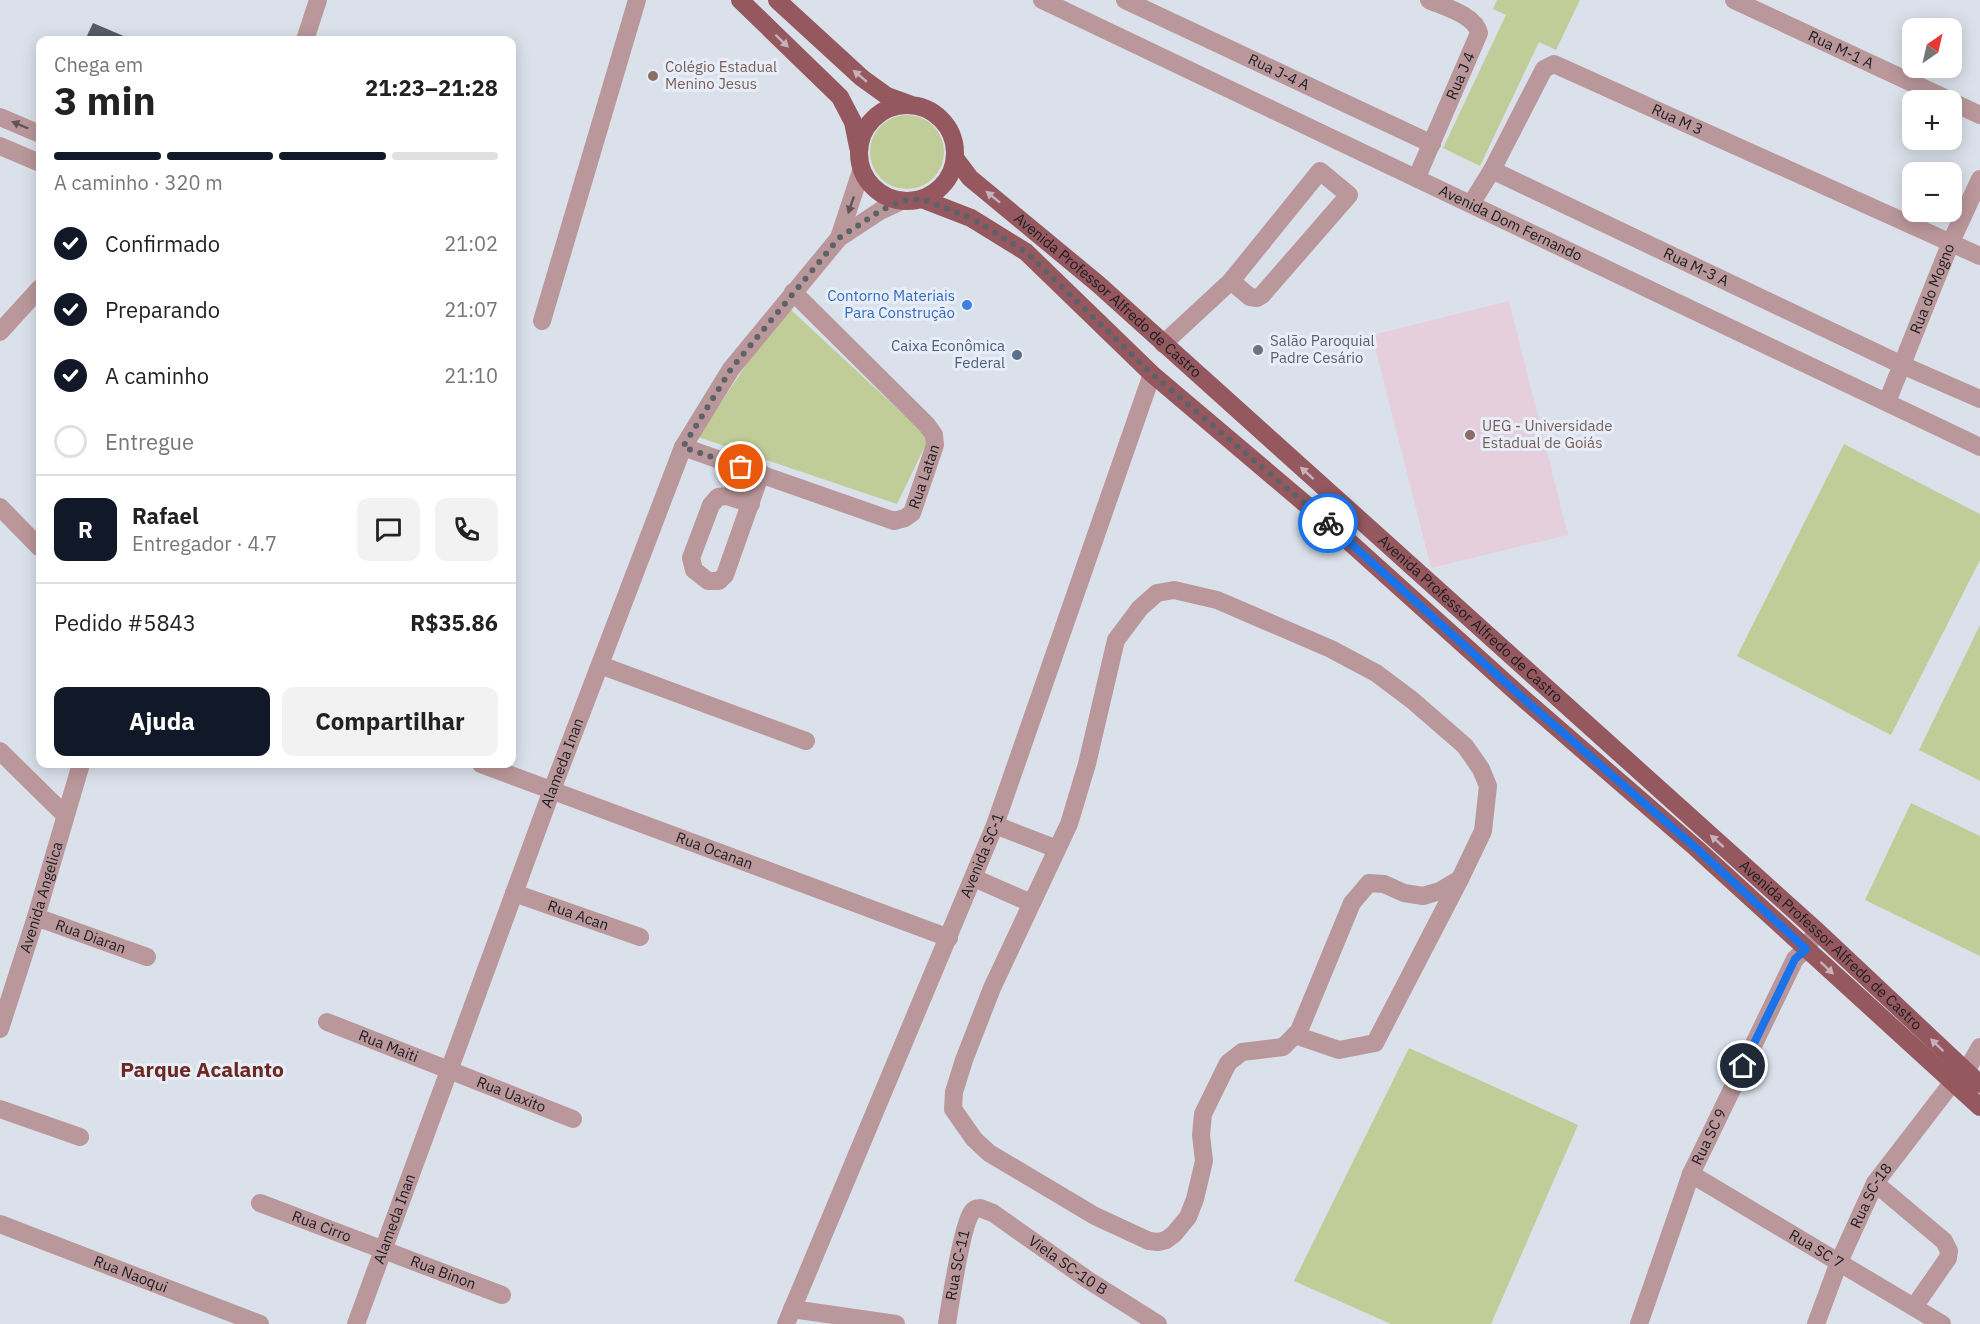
<!DOCTYPE html>
<html lang="pt">
<meta charset="utf-8">
<style>
:root{--surface:#fff;--page:#f2f2f2;--text:#222;--muted:#767676;--line:#e0e0e0;--accent:#111827}
body{margin:0;font-family:"IBM Plex Sans",sans-serif;background:var(--page);color:var(--text);height:100vh;display:flex;flex-direction:column;font-size:22px;white-space:nowrap}
*{box-sizing:border-box;margin:0}
p{font-size:20px;color:var(--muted)}
.icon{flex:none;width:33px;height:33px;fill:none;stroke:currentColor;stroke-width:2;stroke-linecap:round;stroke-linejoin:round}
.map{position:relative;flex:1;overflow:hidden}
.panel{position:absolute;left:36px;top:36px;width:480px;height:732px;display:flex;flex-direction:column;background:var(--surface);border-radius:12px;box-shadow:0 3px 15px #0003}
.panel>*{flex:none}
.needle{width:39px;rotate:34deg}
.buttons{position:absolute;left:1902px;top:18px;display:grid;gap:12px}
.buttons a{display:grid;place-items:center;width:60px;height:60px;border-radius:12px;background:var(--surface);box-shadow:0 3px 15px #0003;font-size:30px}
.pin{position:absolute;display:grid;place-items:center;width:51px;height:51px;color:#fff;margin:-26px;border:3px solid #fff;border-radius:50%;box-shadow:0 2px 6px #0007}
.courier{position:absolute;display:grid;place-items:center;width:60px;height:60px;margin:-30px;border:4px solid #1a73e8;border-radius:50%;background:#fff;color:#222;box-shadow:0 2px 8px #0007}
.summary em{font-style:normal;font-weight:800}
.summary div{display:flex;flex-direction:column-reverse}
.summary{display:flex;align-items:center;justify-content:space-between;height:102px;padding:0 18px}
h1{font-size:39px;font-weight:800;line-height:45px}
.bar{display:grid;grid-template-columns:repeat(4,1fr);gap:9px 6px;align-content:center;height:72px;padding:0 18px}
.bar i{height:8px;border-radius:4px;background:var(--line)}
.bar .active{background:var(--accent)}
.bar p{grid-column:span 4}
.line{display:flex;align-items:center;gap:15px;padding:0 18px;border-top:2px solid var(--line)}
.line div{flex:1}
.round{display:grid;place-items:center;flex:none;width:63px;height:63px;border-radius:12px;background:var(--page)}
ol{padding:0 18px;list-style:none}
li{display:flex;align-items:center;gap:18px;height:66px}
li p{margin-inline-start:auto}
li .icon{padding:6px;border-radius:50%;background:var(--accent);color:#fff;stroke-width:4}
li:last-child{color:var(--muted)}
li i{width:33px;height:33px;border:3px solid var(--line);border-radius:50%}
.cta{display:flex;gap:12px;margin-top:auto;padding:12px 18px}
.cta a{flex:1;height:69px;border-radius:12px;background:var(--accent);color:#fff;font-size:24px;font-weight:800;line-height:69px;text-align:center}
.cta a+a{background:var(--page);color:var(--text)}
.map>svg:first-child{display:block}
.education{fill:#e6cfdc}
.green{fill:#c0cd98}
.building{fill:#575c65}
.lines{fill:none;stroke-linecap:round;stroke-linejoin:round}
.minor{stroke:#ba979a;stroke-width:18}
.major{stroke:#95585f;stroke-width:18}
.oneway{fill:#c6b2bb}
.oneway2{fill:#635457}
.done{stroke:#5e6268;stroke-width:6;stroke-dasharray:0 10.8}
.route{stroke:#1a73e8;stroke-width:8}
.education-dot{fill:#8d6e63;stroke:#e7eef9;stroke-width:2}
.shop-dot{fill:#3f7fe0;stroke:#e7eef9;stroke-width:2}
.worship-dot{fill:#6b7280;stroke:#e7eef9;stroke-width:2}
.service-dot{fill:#5c6f8a;stroke:#e7eef9;stroke-width:2}
.labels{text-anchor:middle;stroke-width:6;stroke-linejoin:round;paint-order:stroke}
.street-label{font-size:15px;fill:#1b1d21;stroke:#e7eef9}
.education-label{font-size:15px;fill:#785e54;stroke:#e7eef9;text-anchor:start}
.shop-label{font-size:15px;fill:#366cbe;stroke:#e7eef9;text-anchor:end}
.worship-label{font-size:15px;fill:#5b616d;stroke:#e7eef9;text-anchor:start}
.service-label{font-size:15px;fill:#4e5e75;stroke:#e7eef9;text-anchor:end}
.district-label{font-size:21px;font-weight:bold;fill:#6d2920;stroke:#e7eef9}
</style>
<div class="map">
<svg width="1980" height="1324" viewBox="0 0 1980 1324">
<rect width="100%" height="100%" fill="#dae1eb"/>
<path class="education" d="M 1509,301 L 1568,535 L 1431,568 L 1372,335 Z"/>
<g class="green">
<path d="M 1497,0 L 1580,0 L 1556,50 L 1539,42 L 1480,166 L 1443,148 L 1506,15 L 1493,9 Z"/>
<circle cx="907" cy="152" r="37"/>
<path d="M 790,309 L 929,438 L 897,504 L 698,437 L 754,353 Z"/>
<path d="M 1844,444 L 1980,514 L 1980,560 L 1891,735 L 1737,656 Z"/>
<path d="M 1980,625 L 1980,781 L 1919,750 Z"/>
<path d="M 1911,803 L 1980,836 L 1980,956 L 1865,900 Z"/>
<path d="M 1409,1048 L 1578,1125 L 1491,1324 L 1391,1324 L 1294,1281 Z"/>
</g>
<path class="building" d="M 93,23 L 133,40 L 85,40 Z"/>
<g class="lines">
<g class="minor">
<path id="s1" d="M 1042,0 L 1980,447"/>
<path id="s2" d="M 1125,0 L 1432,144"/>
<path id="s3" d="M 1734,0 L 1949,100"/>
<path d="M 305,40 L 318,0"/>
<path d="M 1952,102 L 1980,115"/>
<path d="M 0,117 L 40,134"/>
<path d="M 0,146 L 40,163"/>
<path id="s4" d="M 1492,170 L 1902,365 L 1980,399"/>
<path d="M 1320,171 L 1349,195 L 1262,295 L 1257,298 L 1250,297 L 1231,281 Z"/>
<path id="s5" d="M 1417,177 L 1479,33 C 1475,15 1444,7 1429,0"/>
<path id="s6" d="M 1471,204 L 1492,170 L 1544,69 L 1554,64 L 1980,256"/>
<path d="M 839,238 L 861,171"/>
<path d="M 542,321 L 637,0"/>
<path d="M 0,332 L 40,288"/>
<path d="M 1163,344 L 1231,281"/>
<path id="s7" d="M 1887,402 L 1951,242 L 1980,179"/>
<path id="s8" d="M 683,447 L 894,521 L 905,518 L 912,513 L 935,445 L 934,435 L 927,425 L 793,292"/>
<path d="M 751,504 L 727,496 L 718,497 L 711,505 L 691,558 L 694,570 L 708,581 L 719,581 L 725,575 L 761,473"/>
<path d="M 0,507 L 40,548"/>
<path d="M 1174,590 L 1217,600 L 1331,649 L 1376,673 L 1412,700 L 1465,746 L 1481,769 L 1488,786 L 1483,831 L 1460,879 L 1440,891 L 1423,896 L 1404,893 L 1384,884 L 1369,883 L 1352,903 L 1299,1031 L 1283,1047 L 1242,1052 L 1228,1063 L 1203,1114 L 1201,1135 L 1204,1161 L 1195,1199 L 1188,1217 L 1174,1234 L 1166,1240 L 1158,1242 L 1149,1241 L 1095,1216 L 989,1153 L 974,1139 L 953,1109 L 954,1092 L 964,1060 L 992,988 L 1069,824 L 1087,764 L 1116,640 L 1140,608 L 1157,593 Z"/>
<path d="M 600,665 L 806,741"/>
<path d="M 0,751 L 65,815"/>
<path id="s9" d="M 481,764 L 949,938"/>
<path d="M 995,825 L 1057,849"/>
<path d="M 974,878 L 1031,903"/>
<path id="s10" d="M 514,893 L 640,937"/>
<path id="s11" d="M 36,917 L 147,957"/>
<path id="s12" d="M 327,1022 L 573,1119"/>
<path id="s13" d="M 0,1029 L 36,917 L 81,764"/>
<path d="M 1295,1035 L 1339,1050 L 1375,1043 L 1460,879"/>
<path d="M 0,1109 L 80,1137"/>
<path id="s14" d="M 1691,1174 L 1942,1324"/>
<path d="M 1875,1183 L 1944,1241 L 1949,1251 L 1948,1258 L 1914,1307"/>
<path id="s15" d="M 260,1203 L 502,1295"/>
<path id="s16" d="M 0,1224 L 260,1324"/>
<path d="M 792,1309 L 896,1324"/>
<path id="s17" d="M 356,1324 L 552,790 L 683,447 L 731,369 L 839,238 L 880,211 L 901,201"/>
<path id="s18" d="M 786,1324 L 995,825 L 1152,374"/>
<path id="s19" d="M 947,1324 C 950,1305 962,1224 972,1212 C 975,1208 975,1209 980,1208 L 993,1213 L 1088,1280 L 1158,1324"/>
<path id="s20" d="M 1639,1324 L 1691,1174 L 1795,959 L 1806,949 L 1814,935"/>
<path id="s21" d="M 1816,1324 L 1839,1262 L 1875,1183 L 1952,1083 L 1965,1073 L 1980,1047"/>
</g>
<g class="major">
<path d="M 740,0 L 840,97 L 853,122 L 858,147"/>
<path d="M 777,0 L 862,78 L 887,96 L 909,104"/>
<circle cx="907" cy="153" r="48"/>
<path id="s22" d="M 955,158 L 970,178 L 1098,284 L 1817,931 L 1980,1084"/>
<path d="M 922,199 L 971,218 L 1026,252 L 1152,374 L 1335,529 L 1525,700 L 1696,848 L 1980,1107"/>
</g>
</g>
<defs><path id="oneway-solid" d="M-6-.8H1V-3.2L6.5 0L1 3.2V.8H-6Z" transform="scale(1.5)"/></defs>
<g class="oneway">
<use href="#oneway-solid" transform="translate(782 41) rotate(44)"/>
<use href="#oneway-solid" transform="translate(860 76) rotate(-140)"/>
<use href="#oneway-solid" transform="translate(993 197) rotate(-141)"/>
<use href="#oneway-solid" transform="translate(1307 473) rotate(-138)"/>
<use href="#oneway-solid" transform="translate(1717 841) rotate(-138)"/>
<use href="#oneway-solid" transform="translate(1827 968) rotate(43)"/>
<use href="#oneway-solid" transform="translate(1937 1045) rotate(-136)"/>
</g>
<g class="oneway2">
<use href="#oneway-solid" transform="translate(20 125) rotate(-157)"/>
<use href="#oneway-solid" transform="translate(851 205) rotate(109)"/>
</g>
<g class="lines">
<path class="done" d="M 741,467 L 683,447 L 731,369 L 839,238 L 880,211 L 901,201 L 922,199 L 971,218 L 1026,252 L 1152,374 L 1328,523"/>
<path class="route" d="M 1328,523 L 1525,700 L 1696,848 L 1806,949 L 1795,959 L 1743,1066"/>
</g>
<g class="education-dot">
<circle cx="653" cy="76" r="6"/>
<circle cx="1470" cy="435" r="6"/>
</g>
<circle class="shop-dot" cx="967" cy="305" r="6"/>
<circle class="worship-dot" cx="1258" cy="350" r="6"/>
<circle class="service-dot" cx="1017" cy="355" r="6"/>
<g class="labels">
<g class="street-label">
<text dy="5" stroke="none"><textPath href="#s3" startOffset="118">Rua M-1 A</textPath></text>
<text dy="5" stroke="none"><textPath href="#s2" startOffset="170">Rua J-4 A</textPath></text>
<text dy="5" stroke="none"><textPath href="#s5" startOffset="110">Rua J 4</textPath></text>
<text dy="5" stroke="none"><textPath href="#s6" startOffset="300">Rua M 3</textPath></text>
<text dy="5" stroke="none"><textPath href="#s1" startOffset="519">Avenida Dom Fernando</textPath></text>
<text dy="5" stroke="none"><textPath href="#s4" startOffset="226">Rua M-3 A</textPath></text>
<text dy="5" stroke="none"><textPath href="#s7" startOffset="122">Rua do Mogno</textPath></text>
<text dy="5" stroke="none"><textPath href="#s22" startOffset="206">Avenida Professor Alfredo de Castro</textPath></text>
<text dy="5" stroke="none"><textPath href="#s8" startOffset="282">Rua Latan</textPath></text>
<text dy="5" stroke="none"><textPath href="#s22" startOffset="692">Avenida Professor Alfredo de Castro</textPath></text>
<text dy="5" stroke="none"><textPath href="#s17" startOffset="598">Alameda Inan</textPath></text>
<text dy="5" stroke="none"><textPath href="#s9" startOffset="249">Rua Ocanan</textPath></text>
<text dy="5" stroke="none"><textPath href="#s18" startOffset="508">Avenida SC-1</textPath></text>
<text dy="5" stroke="none"><textPath href="#s13" startOffset="138">Avenida Angelica</textPath></text>
<text dy="5" stroke="none"><textPath href="#s10" startOffset="68">Rua Acan</textPath></text>
<text dy="5" stroke="none"><textPath href="#s11" startOffset="58">Rua Diaran</textPath></text>
<text dy="5" stroke="none"><textPath href="#s22" startOffset="1178">Avenida Professor Alfredo de Castro</textPath></text>
<text dy="5" stroke="none"><textPath href="#s12" startOffset="66">Rua Maiti</textPath></text>
<text dy="5" stroke="none"><textPath href="#s12" startOffset="198">Rua Uaxito</textPath></text>
<text dy="5" stroke="none"><textPath href="#s20" startOffset="200">Rua SC 9</textPath></text>
<text dy="5" stroke="none"><textPath href="#s21" startOffset="140">Rua SC-18</textPath></text>
<text dy="5" stroke="none"><textPath href="#s17" startOffset="112">Alameda Inan</textPath></text>
<text dy="5" stroke="none"><textPath href="#s15" startOffset="66">Rua Cirro</textPath></text>
<text dy="5" stroke="none"><textPath href="#s14" startOffset="146">Rua SC 7</textPath></text>
<text dy="5" stroke="none"><textPath href="#s19" startOffset="60">Rua SC-11</textPath></text>
<text dy="5" stroke="none"><textPath href="#s19" startOffset="230">Viela SC-10 B</textPath></text>
<text dy="5" stroke="none"><textPath href="#s15" startOffset="196">Rua Binon</textPath></text>
<text dy="5" stroke="none"><textPath href="#s16" startOffset="140">Rua Naoqui</textPath></text>
</g>
<g class="education-label">
<text x="665" y="72">Colégio Estadual<tspan x="665" dy="17">Menino Jesus</tspan></text>
<text x="1482" y="431">UEG - Universidade<tspan x="1482" dy="17">Estadual de Goiás</tspan></text>
</g>
<g class="shop-label">
<text x="955" y="301">Contorno Materiais<tspan x="955" dy="17">Para Construção</tspan></text>
</g>
<g class="worship-label">
<text x="1270" y="346">Salão Paroquial<tspan x="1270" dy="17">Padre Cesário</tspan></text>
</g>
<g class="service-label">
<text x="1005" y="351">Caixa Econômica<tspan x="1005" dy="17">Federal</tspan></text>
</g>
<g class="district-label">
<text x="202" y="1077">Parque Acalanto</text>
</g>
</g>
</svg>
<div class="buttons">
<a><svg class="needle" viewBox="-14 -14 28 28"><path d="M0-13l5 13h-10z" fill="#e53935"/><path d="M0 13l5-13h-10z" fill="#767676"/></svg></a>
<a>+</a>
<a>−</a>
</div>
<div class="pin" style="left:741px;top:467px;background:#ea580c"><svg class="icon" aria-label="bag" viewBox="0 0 24 24"><path d="M5 8h14l-1 12H6zM9 8a3 3 0 0 1 6 0"/></svg></div>
<div class="pin" style="left:1743px;top:1066px;background:#1f2937"><svg class="icon" aria-label="home" viewBox="0 0 24 24"><path d="M3 11l9-7 9 7M6 9v11h12V9"/></svg></div>
<div class="courier" style="left:1328px;top:523px"><svg class="icon" aria-label="bike" viewBox="0 0 24 24"><circle cx="6" cy="16" r="4"/><circle cx="18" cy="16" r="4"/><path d="M6 16l4-8h5l3 8M10 8l3 8H6M13 5h3"/></svg></div>
<section class="panel">
<div class="summary"><div><h1>3 min</h1><p>Chega em</p></div><em>21:23–21:28</em></div>
<div class="bar"><i class="active"></i><i class="active"></i><i class="active"></i><i></i><p>A caminho · 320 m</p></div>
<ol>
<li><svg class="icon" aria-label="check" viewBox="0 0 24 24"><path d="M5 12l5 5 9-10"/></svg>Confirmado<p>21:02</p></li>
<li><svg class="icon" aria-label="check" viewBox="0 0 24 24"><path d="M5 12l5 5 9-10"/></svg>Preparando<p>21:07</p></li>
<li><svg class="icon" aria-label="check" viewBox="0 0 24 24"><path d="M5 12l5 5 9-10"/></svg>A caminho<p>21:10</p></li>
<li><i></i>Entregue</li>
</ol>
<div class="line" style="height:108px"><b class="round" style="background:var(--accent);color:#fff">R</b><div><b>Rafael</b><p>Entregador · 4.7</p></div><a class="round"><svg class="icon" aria-label="chat" viewBox="0 0 24 24"><path d="M4 5h16v11H9l-5 4z"/></svg></a><a class="round"><svg class="icon" aria-label="phone" viewBox="0 0 24 24"><path d="M5 4h4l2 5-3 2q2 4 5 5l2-3 5 2v4C11 20 4 13 5 4z"/></svg></a></div>
<div class="line" style="height:78px"><div>Pedido #5843</div><b>R$35.86</b></div>
<div class="cta"><a>Ajuda</a><a>Compartilhar</a></div>
</section>
</div>
